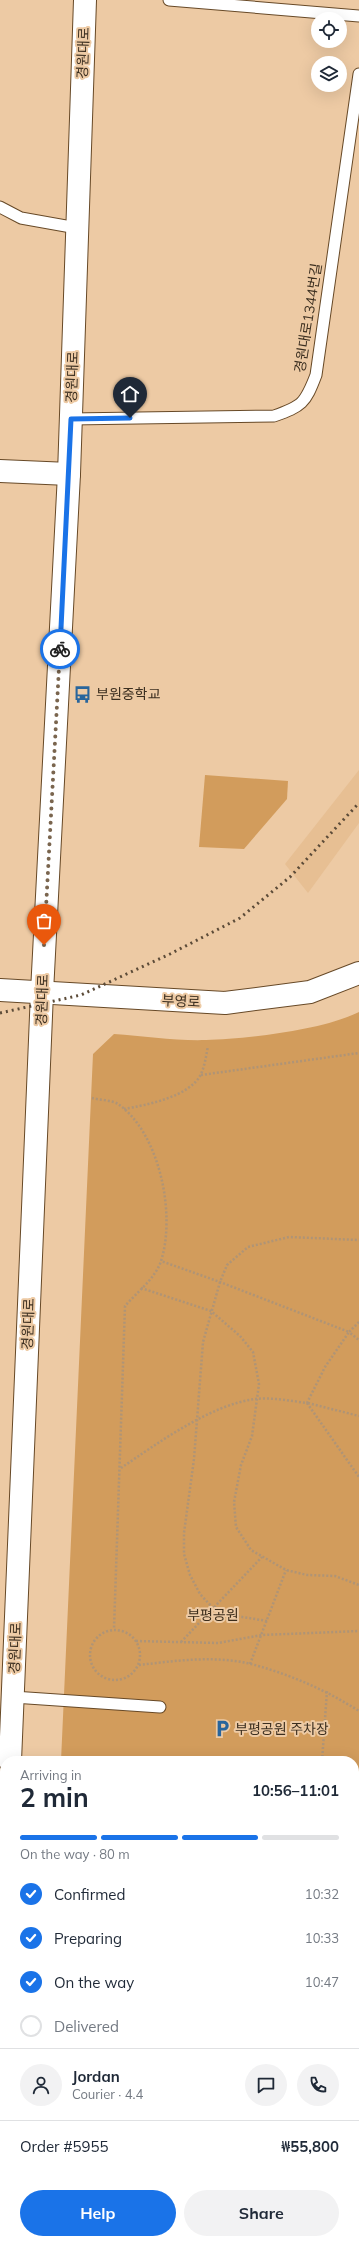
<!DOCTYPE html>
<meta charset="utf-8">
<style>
:root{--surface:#fff;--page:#f2f2f3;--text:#1f2937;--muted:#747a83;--line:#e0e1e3;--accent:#1a73e8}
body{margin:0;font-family:Mulish,"Noto Sans KR",sans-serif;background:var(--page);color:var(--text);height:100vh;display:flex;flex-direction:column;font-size:15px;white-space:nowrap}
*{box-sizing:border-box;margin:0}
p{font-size:13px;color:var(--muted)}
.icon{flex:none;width:22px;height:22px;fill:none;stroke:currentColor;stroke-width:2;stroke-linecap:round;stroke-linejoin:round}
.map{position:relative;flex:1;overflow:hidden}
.panel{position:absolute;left:0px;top:1756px;width:359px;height:488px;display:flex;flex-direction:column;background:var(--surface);border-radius:16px 16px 0 0;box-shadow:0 4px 16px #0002}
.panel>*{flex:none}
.fabs{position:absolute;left:311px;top:12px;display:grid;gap:8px}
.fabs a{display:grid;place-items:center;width:36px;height:36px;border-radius:50%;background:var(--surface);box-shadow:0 4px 16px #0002;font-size:20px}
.pin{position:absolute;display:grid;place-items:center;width:34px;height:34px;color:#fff;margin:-41px -17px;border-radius:50% 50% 50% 0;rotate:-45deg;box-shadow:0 0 4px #0007}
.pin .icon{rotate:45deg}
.courier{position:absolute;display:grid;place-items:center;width:40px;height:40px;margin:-20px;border:3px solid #1a73e8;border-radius:50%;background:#fff;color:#222;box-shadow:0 1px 5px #0007}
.overview em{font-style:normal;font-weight:700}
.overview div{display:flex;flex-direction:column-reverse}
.overview{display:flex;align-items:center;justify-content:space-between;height:68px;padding:0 20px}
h1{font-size:26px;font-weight:700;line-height:30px}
.bar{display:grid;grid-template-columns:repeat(4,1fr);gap:6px 4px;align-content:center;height:48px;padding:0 20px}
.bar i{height:5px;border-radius:3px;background:var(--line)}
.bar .current{background:var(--accent)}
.bar p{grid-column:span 4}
.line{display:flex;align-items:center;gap:10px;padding:0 20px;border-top:1px solid var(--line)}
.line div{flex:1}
.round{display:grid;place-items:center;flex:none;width:42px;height:42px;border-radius:21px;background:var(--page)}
ol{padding:0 20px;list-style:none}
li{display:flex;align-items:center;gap:12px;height:44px}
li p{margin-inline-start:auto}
li .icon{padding:4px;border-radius:50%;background:var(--accent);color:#fff;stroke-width:4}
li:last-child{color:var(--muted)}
li i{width:22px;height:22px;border:2px solid var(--line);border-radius:50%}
.primary-button{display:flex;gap:8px;margin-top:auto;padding:8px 20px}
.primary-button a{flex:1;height:46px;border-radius:24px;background:var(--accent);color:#fff;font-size:16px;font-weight:700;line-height:46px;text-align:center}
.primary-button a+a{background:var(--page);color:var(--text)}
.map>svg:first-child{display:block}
.built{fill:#e7bf93}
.green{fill:#d29c5c}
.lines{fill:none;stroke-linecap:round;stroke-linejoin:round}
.lane-casing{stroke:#674927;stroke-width:13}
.street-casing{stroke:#674927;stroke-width:23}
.secondary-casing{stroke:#674927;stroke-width:24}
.path{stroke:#af9476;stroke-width:2.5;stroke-dasharray:2 2;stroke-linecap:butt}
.lane{stroke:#fff;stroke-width:11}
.street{stroke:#fff;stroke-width:21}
.secondary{stroke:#fff;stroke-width:22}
.rail{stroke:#5c4b38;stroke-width:3;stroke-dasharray:2 4;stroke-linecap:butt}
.done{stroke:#7a654e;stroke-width:4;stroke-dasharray:0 7.2}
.route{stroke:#1a73e8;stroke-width:5}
.labels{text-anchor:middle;stroke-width:4;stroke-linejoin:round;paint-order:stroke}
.street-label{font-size:14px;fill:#3c2f20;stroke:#edcaa4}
.poi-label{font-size:14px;fill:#3c2f20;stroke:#edcaa4;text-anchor:start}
.park-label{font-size:14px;fill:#3c2d1b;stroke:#edcaa4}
</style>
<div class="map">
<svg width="359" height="2244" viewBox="0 0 359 2244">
<rect width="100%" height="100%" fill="#edcaa4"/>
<path class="built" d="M 359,770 L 359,823 L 308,893 L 285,864 Z"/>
<g class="green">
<path d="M 205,775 L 288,781 L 287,799 L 244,849 L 199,847 Z"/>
<path d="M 359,1012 L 359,2042 L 354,2042 L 354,1761 L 61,1761 L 93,1054 L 114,1034 C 144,1036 176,1041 206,1040 C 247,1039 323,1030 359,1012 Z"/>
</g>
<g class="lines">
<defs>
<g id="lane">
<path d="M 169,0 L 359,16"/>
<path d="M 0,207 L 21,218 L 77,228"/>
<path d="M 71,419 L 274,416 C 302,406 305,404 316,375 L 359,74"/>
<path d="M 13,1697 L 160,1707"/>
<path d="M 0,2069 L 5,2072"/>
<path d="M 354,2172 L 359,2173"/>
<path d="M 179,2239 L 184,2244"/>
<path d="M 298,2244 L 298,2239"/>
</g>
<path id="street" d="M 354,2065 L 359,2066"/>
<g id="secondary">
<path d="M 0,471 L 69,474"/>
<path d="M 0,990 L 225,1003 L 310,992 L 359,973"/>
<path d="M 10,1761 L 42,992 L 69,474 L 85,0"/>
<path d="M 0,1988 L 5,1870"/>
</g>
</defs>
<use href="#lane" class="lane-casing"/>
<use href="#street" class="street-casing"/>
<use href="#secondary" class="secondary-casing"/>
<g class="path">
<path d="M 201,1075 L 359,1053"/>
<path d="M 92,1098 C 99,1100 112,1100 118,1104 C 160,1133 176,1215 161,1261 C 155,1279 137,1292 125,1306 L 114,1629"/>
<path d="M 124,1109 C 146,1105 190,1097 201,1074 C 205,1065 206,1056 208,1046"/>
<path d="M 141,1288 L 211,1311 L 240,1336 L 253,1352 L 259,1384 L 252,1436 L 241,1465 L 234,1502 L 236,1527 L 251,1550 L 286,1570 L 307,1575 L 335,1576 L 359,1585"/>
<path d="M 359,1322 L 349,1332 L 359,1340"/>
<path d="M 307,1403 L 359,1477"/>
<path d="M 308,1403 L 359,1416"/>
<path d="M 121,1468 C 158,1443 210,1405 255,1399 C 271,1397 291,1401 307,1403 L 325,1367 L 349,1332 L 220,1282 L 161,1261"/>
<path d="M 267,1621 L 224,1614 L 213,1608 L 200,1594 L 190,1575 L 184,1554 L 184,1533 L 194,1459 L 203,1342 L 220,1282 L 227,1265 L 248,1247 L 289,1237 L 359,1240"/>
<circle cx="115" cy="1655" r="25"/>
<path d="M 136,1641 L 218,1643 L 262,1635 L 359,1631"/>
<path d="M 181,1642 L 262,1557"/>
<path d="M 250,1664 L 286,1570"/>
<path d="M 139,1665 C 174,1661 215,1655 251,1664 C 289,1674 326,1690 359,1711"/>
<path d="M 322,1761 L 327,1691"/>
<path d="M 354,1979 L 359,1984"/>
</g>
<use href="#lane" class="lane"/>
<use href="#street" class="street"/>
<use href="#secondary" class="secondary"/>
<path class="rail" d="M 0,1013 L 81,995 L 170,954 L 240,918 L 290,877 L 359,803"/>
</g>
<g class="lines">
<path class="done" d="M 44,945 L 60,649"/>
<path class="route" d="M 60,649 L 71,419 L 130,418"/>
</g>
<defs>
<symbol id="bus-bare" viewBox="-9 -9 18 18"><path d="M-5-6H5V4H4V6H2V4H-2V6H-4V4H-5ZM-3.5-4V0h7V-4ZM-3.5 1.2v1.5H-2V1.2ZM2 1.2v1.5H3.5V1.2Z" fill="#28659c" stroke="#edcaa4" stroke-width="2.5" paint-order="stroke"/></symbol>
<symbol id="parking-bare" viewBox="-9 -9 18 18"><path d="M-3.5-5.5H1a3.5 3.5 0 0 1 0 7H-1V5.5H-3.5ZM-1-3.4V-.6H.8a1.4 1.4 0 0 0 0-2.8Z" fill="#28659c" stroke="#edcaa4" stroke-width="2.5" paint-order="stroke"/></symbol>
</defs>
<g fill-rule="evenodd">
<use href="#bus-bare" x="70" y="682" width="25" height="25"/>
<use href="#parking-bare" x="210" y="1716" width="25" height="25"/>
</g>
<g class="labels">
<g class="street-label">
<text transform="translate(83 53) rotate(-88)" y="5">경원대로</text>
<text transform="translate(308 318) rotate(-81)" y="5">경원대로1344번길</text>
<text transform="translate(72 377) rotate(-88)" y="5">경원대로</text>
<text transform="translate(42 1000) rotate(-88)" y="5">경원대로</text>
<text transform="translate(181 1001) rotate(3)" y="5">부영로</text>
<text transform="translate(28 1324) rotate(-88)" y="5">경원대로</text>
<text transform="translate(15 1648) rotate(-88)" y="5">경원대로</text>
</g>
<g class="poi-label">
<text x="96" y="699">부원중학교</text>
<text x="235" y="1734">부평공원 주차장</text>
</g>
<g class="park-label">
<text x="213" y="1620">부평공원</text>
</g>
</g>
</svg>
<div class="fabs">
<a><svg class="icon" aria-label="locate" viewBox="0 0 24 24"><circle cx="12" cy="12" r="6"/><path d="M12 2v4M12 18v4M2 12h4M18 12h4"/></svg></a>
<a><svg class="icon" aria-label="layers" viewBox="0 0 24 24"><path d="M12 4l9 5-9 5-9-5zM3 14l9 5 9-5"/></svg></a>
</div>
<div class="pin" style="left:44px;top:945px;background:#ea580c"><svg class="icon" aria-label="bag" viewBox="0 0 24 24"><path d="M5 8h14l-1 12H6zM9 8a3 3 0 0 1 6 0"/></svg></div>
<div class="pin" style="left:130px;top:418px;background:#1f2937"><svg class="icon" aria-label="home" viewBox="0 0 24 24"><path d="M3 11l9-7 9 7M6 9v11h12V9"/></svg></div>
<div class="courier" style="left:60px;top:649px"><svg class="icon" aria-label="bike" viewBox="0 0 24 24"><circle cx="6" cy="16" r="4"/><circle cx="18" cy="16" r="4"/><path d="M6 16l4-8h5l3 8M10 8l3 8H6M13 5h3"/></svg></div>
<section class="panel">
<div class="overview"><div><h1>2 min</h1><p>Arriving in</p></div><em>10:56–11:01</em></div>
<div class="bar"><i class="current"></i><i class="current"></i><i class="current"></i><i></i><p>On the way · 80 m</p></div>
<ol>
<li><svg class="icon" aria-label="check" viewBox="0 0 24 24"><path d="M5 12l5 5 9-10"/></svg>Confirmed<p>10:32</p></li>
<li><svg class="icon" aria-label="check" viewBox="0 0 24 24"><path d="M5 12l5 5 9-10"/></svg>Preparing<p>10:33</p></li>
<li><svg class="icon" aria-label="check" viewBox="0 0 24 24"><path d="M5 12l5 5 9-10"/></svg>On the way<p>10:47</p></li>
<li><i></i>Delivered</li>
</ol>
<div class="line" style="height:72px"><a class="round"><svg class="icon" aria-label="person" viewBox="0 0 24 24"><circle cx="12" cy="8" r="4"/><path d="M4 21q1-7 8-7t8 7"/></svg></a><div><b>Jordan</b><p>Courier · 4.4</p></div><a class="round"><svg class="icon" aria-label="chat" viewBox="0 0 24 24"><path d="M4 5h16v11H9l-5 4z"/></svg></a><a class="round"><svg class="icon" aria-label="phone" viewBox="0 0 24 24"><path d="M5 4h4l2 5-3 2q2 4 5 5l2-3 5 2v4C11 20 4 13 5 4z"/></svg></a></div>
<div class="line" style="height:52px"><div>Order #5955</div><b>₩55,800</b></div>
<div class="primary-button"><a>Help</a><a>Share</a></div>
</section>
</div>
